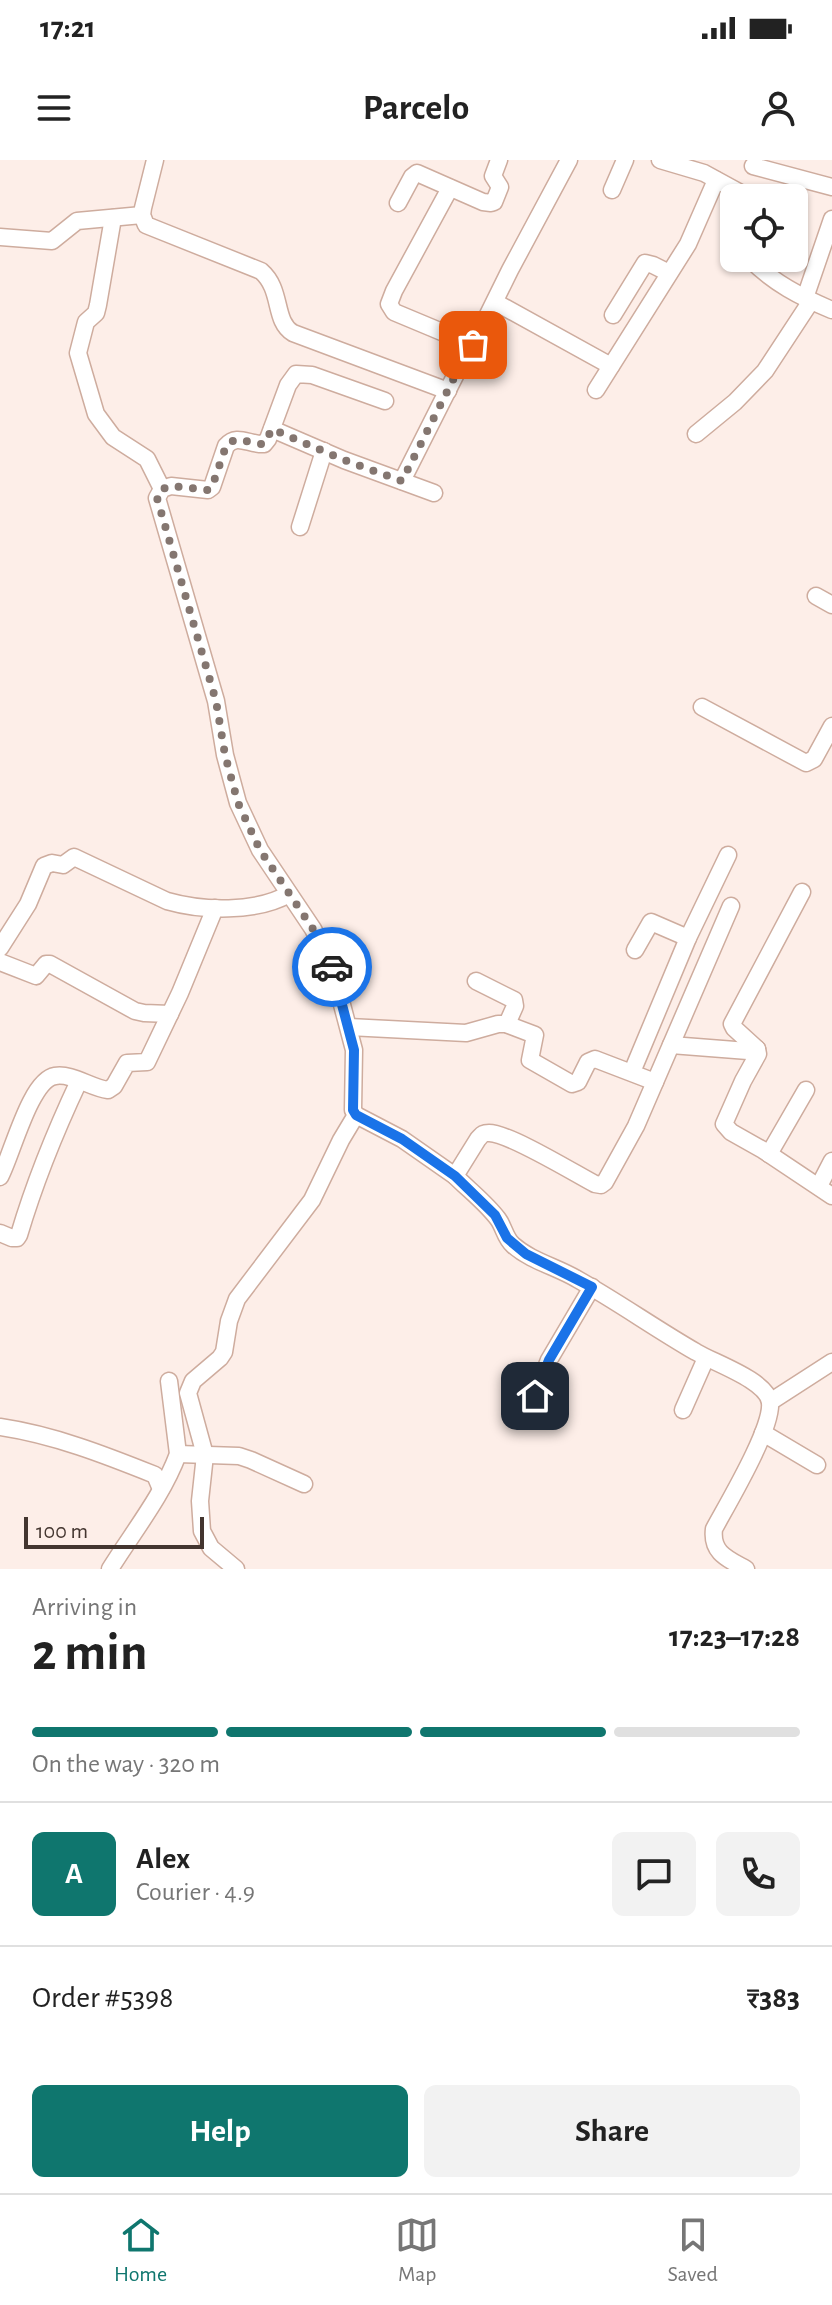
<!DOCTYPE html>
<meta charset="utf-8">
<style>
:root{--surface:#fff;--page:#f2f2f2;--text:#222;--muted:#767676;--line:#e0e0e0;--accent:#0f766e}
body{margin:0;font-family:"Alegreya Sans",sans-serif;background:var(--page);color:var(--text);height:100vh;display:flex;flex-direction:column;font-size:30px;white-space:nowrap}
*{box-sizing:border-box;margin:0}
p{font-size:26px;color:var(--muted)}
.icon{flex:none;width:44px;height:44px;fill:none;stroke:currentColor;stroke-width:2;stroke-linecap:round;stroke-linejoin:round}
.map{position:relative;height:1409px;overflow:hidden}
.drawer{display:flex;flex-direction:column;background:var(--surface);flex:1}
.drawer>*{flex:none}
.fabs{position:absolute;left:720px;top:24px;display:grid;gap:16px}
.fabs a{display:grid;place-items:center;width:88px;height:88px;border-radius:12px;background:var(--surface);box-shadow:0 2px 6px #0004;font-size:40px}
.scale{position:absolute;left:24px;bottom:20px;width:180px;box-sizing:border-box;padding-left:8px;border:4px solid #43352f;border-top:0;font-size:22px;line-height:28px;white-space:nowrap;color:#43352f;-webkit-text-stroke:6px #fdeee8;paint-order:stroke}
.pin{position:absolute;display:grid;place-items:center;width:68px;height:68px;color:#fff;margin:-34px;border-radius:16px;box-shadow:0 4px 12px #0006}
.courier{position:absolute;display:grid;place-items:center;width:80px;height:80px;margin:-40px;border:6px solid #1a73e8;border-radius:50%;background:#fff;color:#222;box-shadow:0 2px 10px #0007}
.overview em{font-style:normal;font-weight:700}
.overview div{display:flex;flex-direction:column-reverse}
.overview{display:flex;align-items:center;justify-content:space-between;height:136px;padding:0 32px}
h1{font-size:52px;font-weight:700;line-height:60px}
.bar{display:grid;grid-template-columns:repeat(4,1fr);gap:12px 8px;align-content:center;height:96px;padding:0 32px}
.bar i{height:10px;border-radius:6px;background:var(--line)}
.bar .active{background:var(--accent)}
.bar p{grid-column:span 4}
.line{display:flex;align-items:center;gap:20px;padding:0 32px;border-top:2px solid var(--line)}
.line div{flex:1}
.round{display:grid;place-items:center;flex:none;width:84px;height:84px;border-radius:12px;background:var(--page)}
.cta{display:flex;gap:16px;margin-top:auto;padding:16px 32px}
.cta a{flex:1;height:92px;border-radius:12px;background:var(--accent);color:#fff;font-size:32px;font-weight:700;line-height:92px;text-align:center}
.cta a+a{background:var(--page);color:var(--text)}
.status{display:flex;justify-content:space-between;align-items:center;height:56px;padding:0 40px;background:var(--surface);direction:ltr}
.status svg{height:22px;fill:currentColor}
header{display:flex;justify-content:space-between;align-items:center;height:104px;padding:0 32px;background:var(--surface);font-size:36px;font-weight:700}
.tab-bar{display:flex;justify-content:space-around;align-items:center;height:112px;border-top:2px solid var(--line);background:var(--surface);font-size:22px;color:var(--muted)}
.tab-bar a{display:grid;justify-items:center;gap:4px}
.tab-bar .active{color:var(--accent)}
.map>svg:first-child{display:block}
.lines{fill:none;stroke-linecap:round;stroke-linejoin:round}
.minor-casing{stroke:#ceac9e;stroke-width:19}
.minor{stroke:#fff;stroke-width:16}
.done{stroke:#847670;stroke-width:8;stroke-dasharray:0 14.4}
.route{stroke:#1a73e8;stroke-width:10}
</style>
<div class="status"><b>17:21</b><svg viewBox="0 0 49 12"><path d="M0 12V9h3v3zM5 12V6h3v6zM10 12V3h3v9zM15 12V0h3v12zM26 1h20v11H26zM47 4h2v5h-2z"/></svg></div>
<header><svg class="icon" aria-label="menu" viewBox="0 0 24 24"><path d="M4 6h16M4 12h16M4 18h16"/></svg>Parcelo<svg class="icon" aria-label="person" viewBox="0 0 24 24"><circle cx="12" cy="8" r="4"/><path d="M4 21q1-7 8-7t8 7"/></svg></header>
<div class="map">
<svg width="832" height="1409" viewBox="0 0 832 1409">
<rect width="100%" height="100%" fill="#fdeee8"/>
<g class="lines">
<defs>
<g id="minor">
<path d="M 155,0 L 143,48 L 142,55 L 146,65 L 261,111 C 283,130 273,161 293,173 L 448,231"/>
<path d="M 660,0 L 704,13 L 748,37"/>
<path d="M 753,6 L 832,27"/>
<path d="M 450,28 L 394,131 L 389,144 L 394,152 L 473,185"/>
<path d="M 612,30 L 625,0"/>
<path d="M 398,43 L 412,17 L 417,13 L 483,42 L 491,43 L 494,42 L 500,27 L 493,16 L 499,0"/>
<path d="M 113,58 L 98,145 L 96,153 L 86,162 L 78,193 L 96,254 L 113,277 L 147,299 L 162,329"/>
<path d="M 0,77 L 52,81 L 77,61 L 142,55"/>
<path d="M 749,98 C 773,123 801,137 832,150"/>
<path d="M 805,138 L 832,59"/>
<path d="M 495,142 L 611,206"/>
<path d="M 613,155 L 645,103 L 653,105 L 669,113"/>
<path d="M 596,230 L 688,84 L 716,20"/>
<path d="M 385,241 L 312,215 L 296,214 L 288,225 L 268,279 L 264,284 C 249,285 237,273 226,286 L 212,327 L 208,330 L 171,326 L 162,329 L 157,338 L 216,541 L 225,595 L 238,643 L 260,690 L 313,769 L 331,803 L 354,890 L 353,950 L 356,955 L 402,979 L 455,1016"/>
<path d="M 272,269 L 344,300 L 434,333"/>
<path d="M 696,274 L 735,242 L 765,211 L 811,141"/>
<path d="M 402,321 L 459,208 L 473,185 L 510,110 L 569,0"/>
<path d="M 300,367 L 324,291"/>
<path d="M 816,436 L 832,445"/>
<path d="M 702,547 L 806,603 L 814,599 L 832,566"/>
<path d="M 802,732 L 732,864 L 734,868 L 757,889 L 758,894 L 743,921 L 724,964 L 731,972 L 763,990 L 832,1036"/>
<path d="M 731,746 L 636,966 L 605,1022 L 601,1025 L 595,1024 C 574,1013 509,973 489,973 C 482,973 482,975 478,979 L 455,1016 C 469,1030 486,1043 498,1059 C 504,1067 505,1078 513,1085 C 531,1101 557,1107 577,1119 C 618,1142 656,1169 696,1192 C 714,1203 766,1220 770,1242 C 773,1268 728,1343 714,1369 C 711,1393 728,1399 746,1409"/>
<path d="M 0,788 L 28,744 L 44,706 L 52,703 L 63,705 L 74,697 L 167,741 C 202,751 256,753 289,734"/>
<path d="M 635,790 L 651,762 L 688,778"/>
<path d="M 0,802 L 36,816 L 46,804 L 50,804 L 135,851 L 144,853 L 170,854"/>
<path d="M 476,821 L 514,840 L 515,846 L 507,864"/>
<path d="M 349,867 L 466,873 L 498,864 L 506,864 L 535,875 L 530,900 L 572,924 L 578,922 L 588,902 L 595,899 L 655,922"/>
<path d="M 671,885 L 748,891 L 757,889"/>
<path d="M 632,912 L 688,778 L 728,695"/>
<path d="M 769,994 L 806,930"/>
<path d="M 0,1017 C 12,995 30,920 55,916 C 72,913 91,928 108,930 L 114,926 L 127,903 L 147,902 L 180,833 L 215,748"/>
<path d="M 819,1026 L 832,1001"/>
<path d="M 0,1073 L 12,1078 L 17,1078 L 19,1075 C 35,1021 55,972 79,921"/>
<path d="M 535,1236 L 549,1200 L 592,1127"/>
<path d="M 770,1242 L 832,1202"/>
<path d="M 683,1250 L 706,1198"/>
<path d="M 0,1267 C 54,1275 105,1295 155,1315 L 161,1329"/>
<path d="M 763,1273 L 817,1305"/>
<path d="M 178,1294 L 239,1296 L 251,1300 L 304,1324"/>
<path d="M 110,1409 C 133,1372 163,1335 178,1294 L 169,1221"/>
<path d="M 236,1409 L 211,1388 L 202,1371 L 200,1341 L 205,1295 L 188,1233 L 193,1221 L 220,1198 L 224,1192 L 229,1161 L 237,1139 L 312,1040 L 341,980 L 356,955"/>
</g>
</defs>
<use href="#minor" class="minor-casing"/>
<use href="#minor" class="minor"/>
</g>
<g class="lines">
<path class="done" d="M 332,807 L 313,769 L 260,690 L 238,643 L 225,595 L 216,541 L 157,338 L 162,329 L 171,326 L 208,330 L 212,327 L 226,286 C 237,273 250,285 264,284 L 272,269 L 344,300 L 402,321 L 459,208 L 473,185"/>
<path class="route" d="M 332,807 L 354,890 L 353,950 L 356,955 L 402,979 L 455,1016 L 495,1055 L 507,1078 L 526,1094 L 592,1127 L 549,1200 L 535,1236"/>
</g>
</svg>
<div class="fabs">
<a><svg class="icon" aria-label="locate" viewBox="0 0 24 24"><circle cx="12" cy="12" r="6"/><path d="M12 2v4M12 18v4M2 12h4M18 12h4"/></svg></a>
</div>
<div class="scale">100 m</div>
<div class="pin" style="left:473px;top:185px;background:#ea580c"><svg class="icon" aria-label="bag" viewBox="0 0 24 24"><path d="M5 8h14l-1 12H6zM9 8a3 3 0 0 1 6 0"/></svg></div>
<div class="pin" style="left:535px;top:1236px;background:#1f2937"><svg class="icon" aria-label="home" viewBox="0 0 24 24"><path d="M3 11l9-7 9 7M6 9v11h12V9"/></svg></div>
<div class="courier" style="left:332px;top:807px"><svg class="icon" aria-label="car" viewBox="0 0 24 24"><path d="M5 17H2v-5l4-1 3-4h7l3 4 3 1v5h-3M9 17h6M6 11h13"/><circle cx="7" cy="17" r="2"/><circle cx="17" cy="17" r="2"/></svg></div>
</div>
<section class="drawer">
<div class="overview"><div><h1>2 min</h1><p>Arriving in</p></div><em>17:23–17:28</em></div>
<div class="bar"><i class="active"></i><i class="active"></i><i class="active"></i><i></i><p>On the way · 320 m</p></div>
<div class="line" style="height:144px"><b class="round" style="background:var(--accent);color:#fff">A</b><div><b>Alex</b><p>Courier · 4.9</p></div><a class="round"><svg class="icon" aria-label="chat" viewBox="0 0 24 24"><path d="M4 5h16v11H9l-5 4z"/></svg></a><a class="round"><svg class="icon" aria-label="phone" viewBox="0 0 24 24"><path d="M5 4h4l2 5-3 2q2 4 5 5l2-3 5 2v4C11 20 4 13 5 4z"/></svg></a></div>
<div class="line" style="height:104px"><div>Order #5398</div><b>₹383</b></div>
<div class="cta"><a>Help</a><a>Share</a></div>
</section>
<nav class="tab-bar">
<a class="active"><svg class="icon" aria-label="home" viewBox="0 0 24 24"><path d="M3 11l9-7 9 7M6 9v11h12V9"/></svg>Home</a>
<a><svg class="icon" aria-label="map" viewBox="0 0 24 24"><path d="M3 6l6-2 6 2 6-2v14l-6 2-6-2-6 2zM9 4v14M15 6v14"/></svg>Map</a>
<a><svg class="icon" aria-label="saved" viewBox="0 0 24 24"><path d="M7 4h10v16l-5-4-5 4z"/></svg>Saved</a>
</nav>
